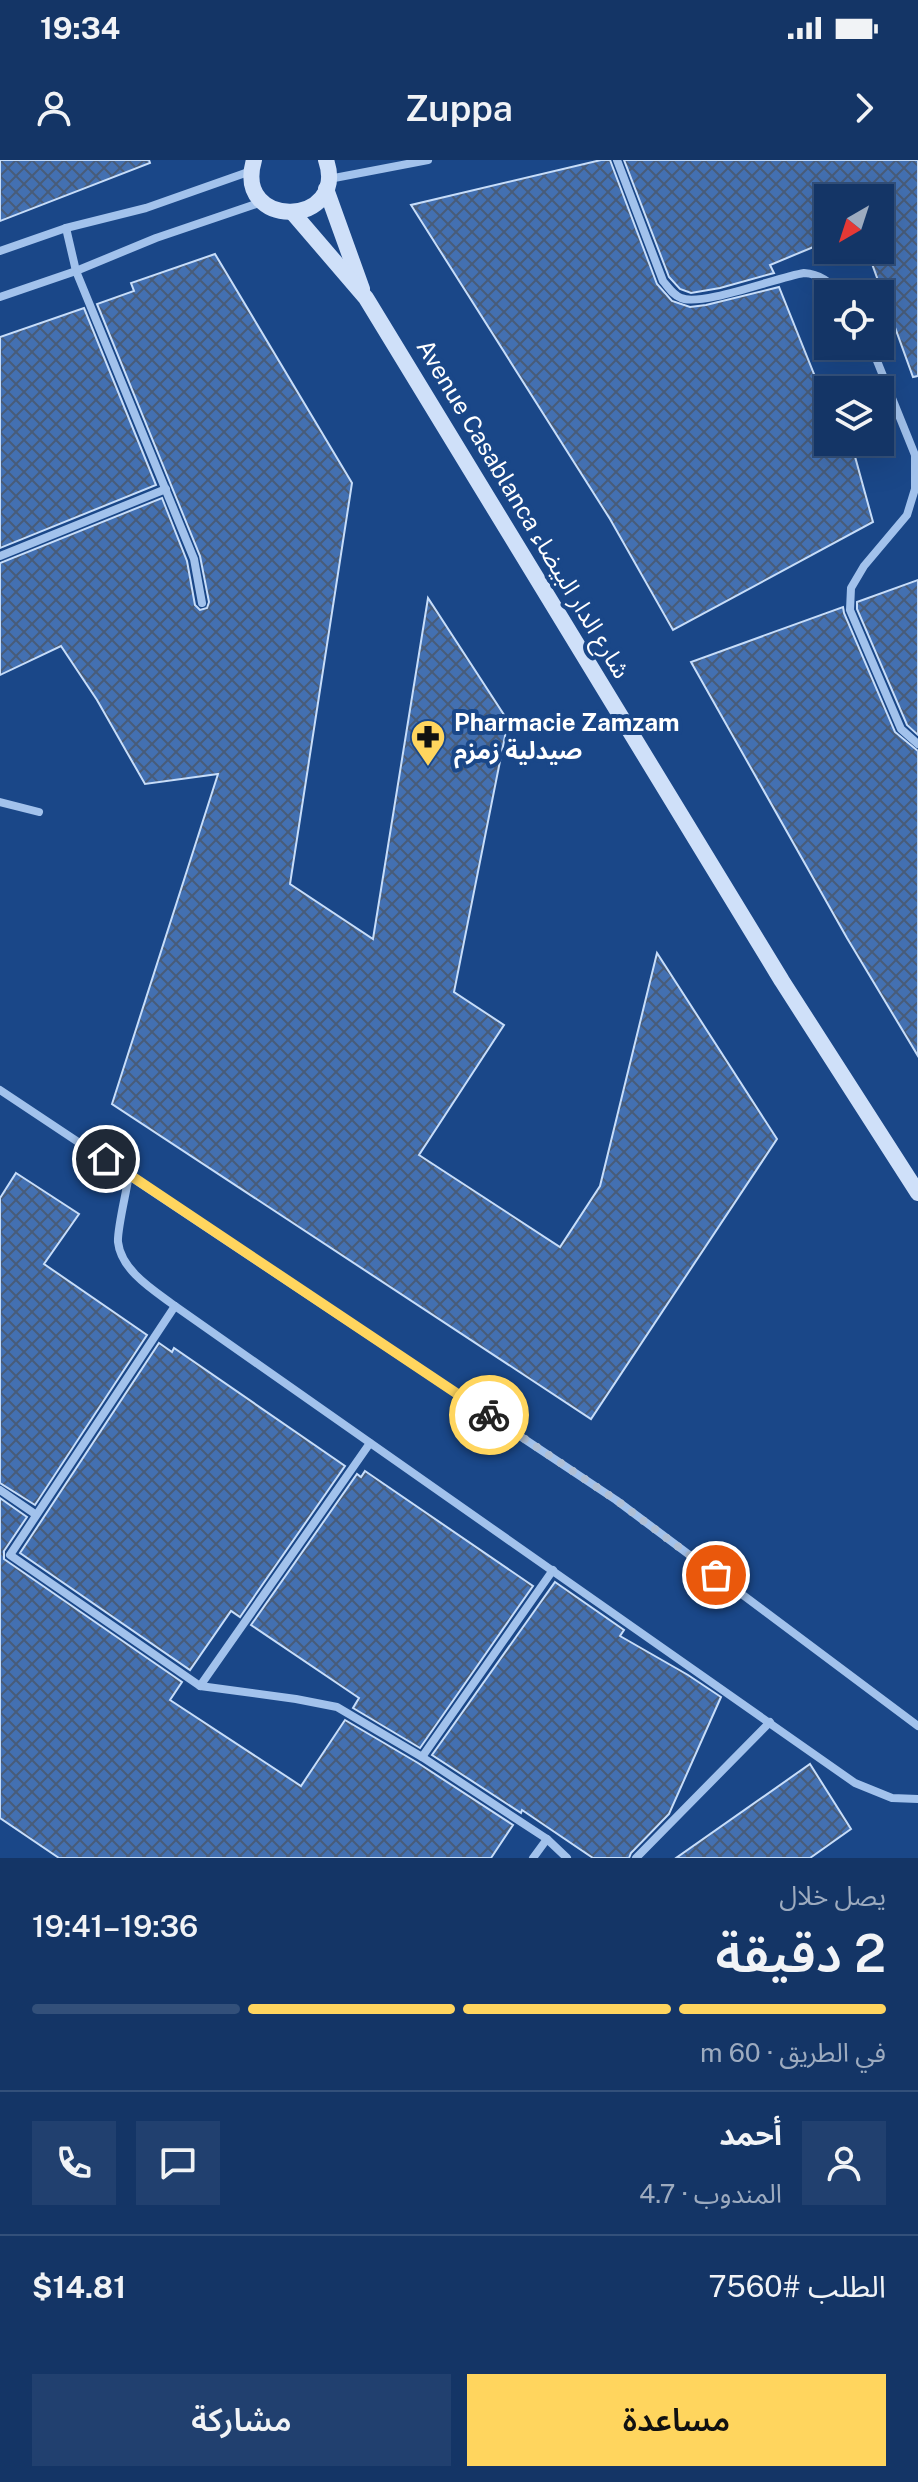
<!DOCTYPE html>
<html lang="ar">
<meta charset="utf-8">
<style>
:root{--surface:#143566;--page:#21406f;--text:#f1f3f6;--muted:#9dabbf;--line:#33507a;--accent:#ffd55e}
body{margin:0;font-family:"Public Sans","Noto Sans Arabic",sans-serif;background:var(--page);color:var(--text);direction:rtl;height:100vh;display:flex;flex-direction:column;font-size:30px;white-space:nowrap}
*{box-sizing:border-box;margin:0}
p{font-size:26px;color:var(--muted)}
.icon{flex:none;width:44px;height:44px;fill:none;stroke:currentColor;stroke-width:2;stroke-linecap:round;stroke-linejoin:round}
.map{position:relative;height:1698px;overflow:hidden;direction:ltr}
.sheet{display:flex;flex-direction:column;background:var(--surface);flex:1}
.sheet>*{flex:none}
.needle{width:52px;rotate:219deg}
.tools{position:absolute;left:814px;top:24px;display:grid;gap:16px}
.tools a{display:grid;place-items:center;width:80px;height:80px;border-radius:0px;background:var(--surface);box-shadow:0 8px 32px #0002,0 0 0 2px var(--line);font-size:40px}
.pin{position:absolute;display:grid;place-items:center;width:68px;height:68px;color:#fff;margin:-34px;border:4px solid #fff;border-radius:50%;box-shadow:0 2px 8px #0007}
.courier{position:absolute;display:grid;place-items:center;width:80px;height:80px;margin:-40px;border:6px solid #ffd55e;border-radius:50%;background:#fff;color:#222;box-shadow:0 2px 10px #0007}
.summary em{font-style:normal;font-weight:600}
.summary div{display:flex;flex-direction:column-reverse}
.summary{display:flex;align-items:center;justify-content:space-between;height:136px;padding:0 32px}
h1{font-size:52px;font-weight:600;line-height:60px}
.bar{display:grid;grid-template-columns:repeat(4,1fr);gap:12px 8px;align-content:center;height:96px;padding:0 32px}
.bar i{height:10px;border-radius:6px;background:var(--line)}
.bar .on{background:var(--accent)}
.bar p{grid-column:span 4}
.line{display:flex;align-items:center;gap:20px;padding:0 32px;border-top:2px solid var(--line)}
.line div{flex:1}
.round{display:grid;place-items:center;flex:none;width:84px;height:84px;border-radius:0px;background:var(--page)}
.primary-button{display:flex;gap:16px;margin-top:auto;padding:16px 32px}
.primary-button a{flex:1;height:92px;border-radius:0px;background:var(--accent);color:#111;font-size:32px;font-weight:600;line-height:92px;text-align:center}
.primary-button a+a{background:var(--page);color:var(--text)}
.status{display:flex;justify-content:space-between;align-items:center;height:56px;padding:0 40px;background:var(--surface);direction:ltr}
.status svg{height:22px;fill:currentColor}
header{display:flex;justify-content:space-between;align-items:center;height:104px;padding:0 32px;background:var(--surface);font-size:36px;font-weight:600}
.map>svg:first-child{display:block}
.building{fill:url(#building-cross-hatch);stroke:#c7ddf9;stroke-width:2}
.lines{fill:none;stroke-linecap:round;stroke-linejoin:round}
.street{stroke:#a2c2ec;stroke-width:8}
.secondary{stroke:#cfe0f9;stroke-width:16}
.done{stroke:#afbfd5;stroke-width:8;stroke-dasharray:0 14.4}
.route{stroke:#ffd55e;stroke-width:10}
.labels{text-anchor:middle;stroke-width:8;stroke-linejoin:round;paint-order:stroke}
.street-label{font-size:24px;fill:#fff;stroke:#1a4788}
.poi-label{font-size:24px;font-weight:bold;fill:#fff;stroke:#1a4788;text-anchor:start}
</style>
<div class="status"><b>19:34</b><svg viewBox="0 0 49 12"><path d="M0 12V9h3v3zM5 12V6h3v6zM10 12V3h3v9zM15 12V0h3v12zM26 1h20v11H26zM47 4h2v5h-2z"/></svg></div>
<header><svg class="icon" aria-label="forward" viewBox="0 0 24 24"><path d="M9 5l7 7-7 7"/></svg>Zuppa<svg class="icon" aria-label="person" viewBox="0 0 24 24"><circle cx="12" cy="8" r="4"/><path d="M4 21q1-7 8-7t8 7"/></svg></header>
<div class="map">
<svg width="918" height="1698" viewBox="0 0 918 1698">
<defs>
<pattern id="building-cross-hatch" width="8" height="8" patternUnits="userSpaceOnUse" patternTransform="scale(2)"><rect width="8" height="8" fill="#4370b1"/><path d="M0 0l8 8M0 8l8-8" fill="none" stroke="#485c79"/></pattern>
</defs>
<rect width="100%" height="100%" fill="#1a4788"/>
<g class="building">
<path d="M 0,0 L 149,0 L 150,3 L 0,61 Z"/>
<path d="M 601,0 L 610,0 L 657,124 L 672,141 L 690,147 L 706,145 L 779,127 L 828,249 L 828,282 L 851,282 L 873,362 L 673,470 L 610,359 L 411,45 Z"/>
<path d="M 624,0 L 918,0 L 918,216 L 913,217 L 867,90 L 880,90 L 880,38 L 828,38 L 828,81 L 770,105 L 774,113 L 720,128 L 691,133 L 680,129 L 669,117 Z"/>
<path d="M 215,94 L 352,323 L 290,724 L 373,779 L 428,438 L 508,561 L 454,832 L 504,865 L 419,995 L 560,1087 L 600,1026 L 657,793 L 777,979 L 591,1259 L 112,944 L 218,614 L 145,624 L 97,540 L 61,486 L 0,515 L 0,403 L 162,338 L 187,401 L 195,445 L 200,450 L 207,448 L 209,442 L 200,396 L 97,144 L 134,131 L 131,123 Z"/>
<path d="M 84,148 L 156,325 L 0,388 L 0,177 Z"/>
<path d="M 918,420 L 918,575 L 907,565 L 857,449 L 857,442 Z"/>
<path d="M 843,447 L 844,453 L 895,572 L 918,591 L 918,896 L 847,778 L 691,502 Z"/>
<path d="M 16,1013 L 79,1054 L 44,1104 L 147,1175 L 35,1345 L 0,1323 L 0,1038 Z"/>
<path d="M 159,1183 L 172,1192 L 174,1188 L 345,1306 L 240,1457 L 231,1451 L 190,1510 L 20,1393 Z"/>
<path d="M 365,1311 L 533,1426 L 420,1588 L 353,1548 L 359,1538 L 251,1465 L 357,1314 L 361,1317 Z"/>
<path d="M 0,1338 L 27,1357 L 4,1391 L 4,1399 L 182,1522 L 170,1540 L 301,1626 L 345,1560 L 418,1603 L 513,1665 L 491,1698 L 59,1698 L 0,1658 Z"/>
<path d="M 555,1422 L 624,1470 L 620,1476 L 688,1515 L 721,1537 L 669,1654 L 631,1693 L 629,1698 L 593,1698 L 522,1650 L 521,1653 L 432,1595 Z"/>
<path d="M 810,1604 L 851,1669 L 810,1698 L 676,1698 Z"/>
</g>
<g class="lines">
<g class="street">
<path d="M 617,0 L 663,121 C 669,128 673,135 681,138 C 701,147 778,117 804,113 C 820,114 830,122 840,134"/>
<path d="M 329,19 L 428,0"/>
<path d="M 66,68 L 76,111 L 194,399 L 202,443"/>
<path d="M 0,91 L 66,68 L 146,48 L 251,11"/>
<path d="M 0,137 L 76,111 L 156,78 L 262,42"/>
<path d="M 871,186 L 915,295 L 915,329 L 907,355 L 864,406 L 851,428 L 850,450 L 901,569 L 918,584"/>
<path d="M 0,396 L 166,329"/>
<path d="M 0,642 L 39,652"/>
<path d="M 0,930 L 616,1340 L 918,1566"/>
<path d="M 129,1014 C 127,1030 117,1069 118,1082 C 121,1111 155,1131 175,1146 L 855,1623 L 892,1638 L 918,1639"/>
<path d="M 175,1146 L 10,1395 L 200,1526 L 296,1539 L 337,1547 L 422,1597 L 547,1679 L 567,1698"/>
<path d="M 0,1330 L 35,1354"/>
<path d="M 200,1526 L 370,1283"/>
<path d="M 422,1597 L 553,1410"/>
<path d="M 533,1698 L 547,1679"/>
<path d="M 636,1698 L 770,1562"/>
</g>
<g class="secondary">
<path d="M 254,0 C 233,71 349,67 326,0"/>
<path d="M 326,29 L 362,129"/>
<path d="M 293,53 L 366,138 L 782,821 L 918,1033"/>
</g>
</g>
<g class="lines">
<path class="done" d="M 489,1255 L 616,1340 L 716,1415"/>
<path class="route" d="M 106,999 L 489,1255"/>
</g>
<defs>
<symbol id="pharmacy-pin" viewBox="-11 -11 22 30"><path d="M0 17L-7.5 6A9.5 9.5 0 1 1 7.5 6Z" fill="#ffd55e" stroke="#1a4788"/><path d="M-2-6h4v4h4v4h-4v4h-4v-4h-4v-4h4Z" fill="#111"/></symbol>
</defs>
<g fill-rule="evenodd">
<use href="#pharmacy-pin" x="408" y="557" width="40" height="54"/>
</g>
<g class="labels">
<g class="street-label">
<text transform="translate(523 349) rotate(59)" y="8">Avenue Casablanca شارع الدار البيضاء</text>
</g>
<g class="poi-label">
<text x="454" y="571">Pharmacie Zamzam<tspan x="454" dy="28">صيدلية زمزم</tspan></text>
</g>
</g>
</svg>
<div class="tools">
<a><svg class="needle" viewBox="-14 -14 28 28"><path d="M0-13l5 13h-10z" fill="#e53935"/><path d="M0 13l5-13h-10z" fill="#9dabbf"/></svg></a>
<a><svg class="icon" aria-label="locate" viewBox="0 0 24 24"><circle cx="12" cy="12" r="6"/><path d="M12 2v4M12 18v4M2 12h4M18 12h4"/></svg></a>
<a><svg class="icon" aria-label="layers" viewBox="0 0 24 24"><path d="M12 4l9 5-9 5-9-5zM3 14l9 5 9-5"/></svg></a>
</div>
<div class="pin" style="left:716px;top:1415px;background:#ea580c"><svg class="icon" aria-label="bag" viewBox="0 0 24 24"><path d="M5 8h14l-1 12H6zM9 8a3 3 0 0 1 6 0"/></svg></div>
<div class="pin" style="left:106px;top:999px;background:#1f2937"><svg class="icon" aria-label="home" viewBox="0 0 24 24"><path d="M3 11l9-7 9 7M6 9v11h12V9"/></svg></div>
<div class="courier" style="left:489px;top:1255px"><svg class="icon" aria-label="bike" viewBox="0 0 24 24"><circle cx="6" cy="16" r="4"/><circle cx="18" cy="16" r="4"/><path d="M6 16l4-8h5l3 8M10 8l3 8H6M13 5h3"/></svg></div>
</div>
<section class="sheet">
<div class="summary"><div><h1>2 دقيقة</h1><p>يصل خلال</p></div><em>19:36–19:41</em></div>
<div class="bar"><i class="on"></i><i class="on"></i><i class="on"></i><i></i><p>في الطريق · 60 m</p></div>
<div class="line" style="height:144px"><a class="round"><svg class="icon" aria-label="person" viewBox="0 0 24 24"><circle cx="12" cy="8" r="4"/><path d="M4 21q1-7 8-7t8 7"/></svg></a><div><b>أحمد</b><p>المندوب · 4.7</p></div><a class="round"><svg class="icon" aria-label="chat" viewBox="0 0 24 24"><path d="M4 5h16v11H9l-5 4z"/></svg></a><a class="round"><svg class="icon" aria-label="phone" viewBox="0 0 24 24"><path d="M5 4h4l2 5-3 2q2 4 5 5l2-3 5 2v4C11 20 4 13 5 4z"/></svg></a></div>
<div class="line" style="height:104px"><div>الطلب #7560</div><b>$14.81</b></div>
<div class="primary-button"><a>مساعدة</a><a>مشاركة</a></div>
</section>
